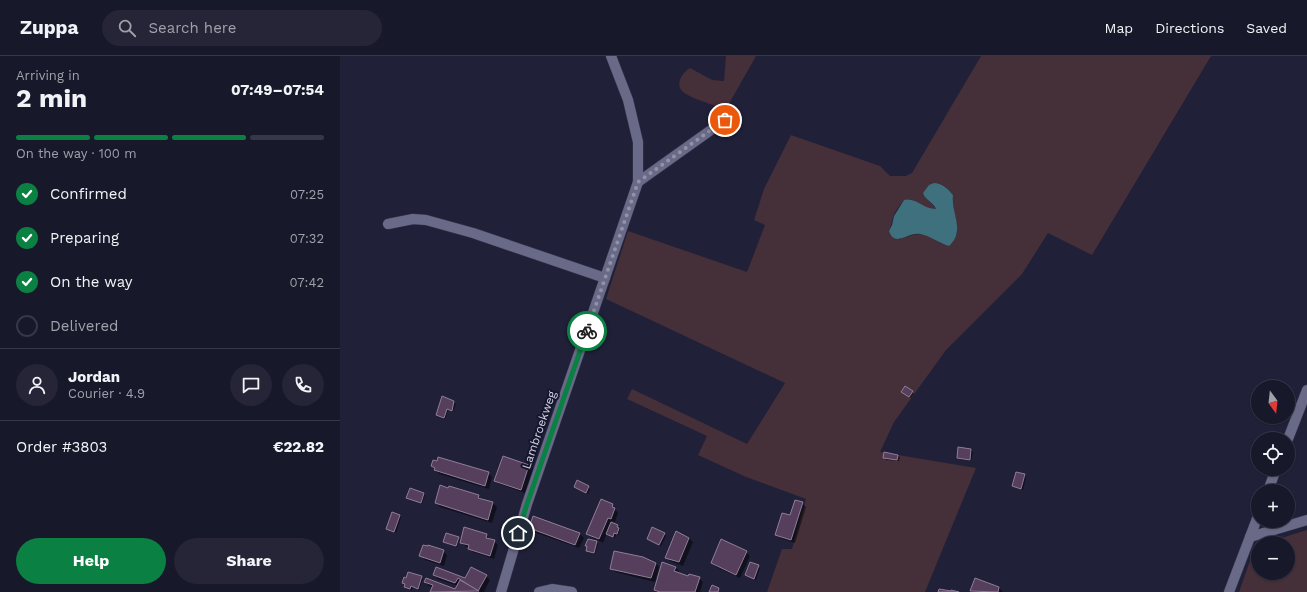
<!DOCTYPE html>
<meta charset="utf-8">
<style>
:root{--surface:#18182b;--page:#252537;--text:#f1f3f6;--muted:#9fa0a9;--line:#363747;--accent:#0b8043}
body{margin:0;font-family:"Work Sans",sans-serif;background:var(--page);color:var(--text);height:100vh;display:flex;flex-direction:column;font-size:15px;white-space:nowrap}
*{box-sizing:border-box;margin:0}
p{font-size:13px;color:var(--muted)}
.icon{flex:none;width:22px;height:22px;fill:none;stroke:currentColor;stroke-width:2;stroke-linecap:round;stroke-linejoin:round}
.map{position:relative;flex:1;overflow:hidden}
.details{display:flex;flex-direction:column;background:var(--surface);width:340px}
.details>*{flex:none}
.needle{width:26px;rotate:165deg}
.tools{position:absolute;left:911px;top:324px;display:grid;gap:8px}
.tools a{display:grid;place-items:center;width:44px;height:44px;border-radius:50%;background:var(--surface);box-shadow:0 1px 3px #0004,0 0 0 1px var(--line);font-size:20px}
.pin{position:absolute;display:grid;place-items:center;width:34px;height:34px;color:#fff;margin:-17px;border:2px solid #fff;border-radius:50%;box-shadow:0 1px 4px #0007}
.courier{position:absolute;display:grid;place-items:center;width:40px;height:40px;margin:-20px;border:3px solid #0b8043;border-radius:50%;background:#fff;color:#222;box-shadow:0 1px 5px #0007}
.summary em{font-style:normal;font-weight:700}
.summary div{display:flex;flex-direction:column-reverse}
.summary{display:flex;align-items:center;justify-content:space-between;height:68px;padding:0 16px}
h1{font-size:26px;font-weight:700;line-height:30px}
.bar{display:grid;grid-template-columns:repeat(4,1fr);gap:6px 4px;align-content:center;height:48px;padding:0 16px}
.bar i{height:5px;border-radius:3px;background:var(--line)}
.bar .active{background:var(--accent)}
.bar p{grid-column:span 4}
.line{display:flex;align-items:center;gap:10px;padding:0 16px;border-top:1px solid var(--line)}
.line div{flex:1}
.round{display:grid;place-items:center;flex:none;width:42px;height:42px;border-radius:21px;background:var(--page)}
ol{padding:0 16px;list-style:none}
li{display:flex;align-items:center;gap:12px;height:44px}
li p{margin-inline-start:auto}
li .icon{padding:4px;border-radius:50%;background:var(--accent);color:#fff;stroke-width:4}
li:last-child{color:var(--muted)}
li i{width:22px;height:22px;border:2px solid var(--line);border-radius:50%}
.primary-button{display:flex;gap:8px;margin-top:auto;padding:8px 16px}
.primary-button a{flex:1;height:46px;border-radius:24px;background:var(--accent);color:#fff;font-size:16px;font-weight:700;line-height:46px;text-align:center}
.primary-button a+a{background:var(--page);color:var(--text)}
header{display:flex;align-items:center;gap:24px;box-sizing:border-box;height:56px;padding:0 20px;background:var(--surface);border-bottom:1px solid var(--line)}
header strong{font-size:19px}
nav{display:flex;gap:22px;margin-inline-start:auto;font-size:14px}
.search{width:280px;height:36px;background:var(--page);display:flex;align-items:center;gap:10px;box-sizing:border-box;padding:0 14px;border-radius:22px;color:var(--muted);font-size:15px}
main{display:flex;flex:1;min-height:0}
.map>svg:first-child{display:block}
.green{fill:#452f38;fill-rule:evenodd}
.water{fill:#3f707d}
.shadow{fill:#0007}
.building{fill:#553f5d;stroke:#917d98}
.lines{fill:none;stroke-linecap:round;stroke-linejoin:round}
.street-casing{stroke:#3a394e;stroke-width:11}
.street{stroke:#696a88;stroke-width:10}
.done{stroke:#9292a6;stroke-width:4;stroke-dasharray:0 7.2}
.route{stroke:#0b8043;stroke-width:5}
.labels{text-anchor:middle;stroke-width:4;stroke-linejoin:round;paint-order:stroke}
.street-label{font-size:12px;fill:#cfd0e1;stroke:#17162f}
</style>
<header>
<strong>Zuppa</strong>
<div class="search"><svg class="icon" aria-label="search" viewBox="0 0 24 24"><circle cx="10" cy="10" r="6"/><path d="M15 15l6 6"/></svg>Search here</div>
<nav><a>Map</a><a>Directions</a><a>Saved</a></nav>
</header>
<main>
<section class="details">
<div class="summary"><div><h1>2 min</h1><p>Arriving in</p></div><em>07:49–07:54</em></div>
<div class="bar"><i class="active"></i><i class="active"></i><i class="active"></i><i></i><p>On the way · 100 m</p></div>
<ol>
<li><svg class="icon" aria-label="check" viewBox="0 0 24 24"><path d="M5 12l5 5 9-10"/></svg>Confirmed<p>07:25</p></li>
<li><svg class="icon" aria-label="check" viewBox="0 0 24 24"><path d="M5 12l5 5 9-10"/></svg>Preparing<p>07:32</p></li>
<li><svg class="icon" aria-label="check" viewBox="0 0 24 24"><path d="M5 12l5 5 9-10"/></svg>On the way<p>07:42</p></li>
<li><i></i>Delivered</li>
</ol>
<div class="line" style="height:72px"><a class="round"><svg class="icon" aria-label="person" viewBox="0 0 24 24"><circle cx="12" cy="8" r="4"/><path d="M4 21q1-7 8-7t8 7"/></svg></a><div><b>Jordan</b><p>Courier · 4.9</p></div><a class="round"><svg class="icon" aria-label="chat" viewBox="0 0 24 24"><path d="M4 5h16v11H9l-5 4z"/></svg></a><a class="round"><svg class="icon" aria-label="phone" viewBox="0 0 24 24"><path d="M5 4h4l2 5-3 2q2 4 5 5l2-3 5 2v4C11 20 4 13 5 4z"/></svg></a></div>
<div class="line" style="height:52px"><div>Order #3803</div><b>€22.82</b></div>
<div class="primary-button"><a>Help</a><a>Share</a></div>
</section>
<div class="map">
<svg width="967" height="536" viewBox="0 0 967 536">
<rect width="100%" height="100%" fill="#202039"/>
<g class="green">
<path d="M 386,0 L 416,0 L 386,53 C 374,49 351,43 342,35 C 335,27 343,16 350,12 L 372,24 L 384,25 Z"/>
<path d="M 641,0 L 871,0 L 752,199 L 708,177 L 682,218 L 606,294 L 554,366 L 540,396 L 636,412 L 585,536 L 427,536 L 442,493 L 452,493 L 466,443 L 406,421 L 358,399 L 367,380 L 287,343 L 292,333 L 407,388 L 445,327 L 266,243 L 288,175 L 407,216 L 425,169 L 414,164 L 424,133 L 451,79 L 540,110 L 550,120 L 566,120 L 572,117 ZM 594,127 C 602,127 608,133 613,139 C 612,153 618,165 617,179 L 602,188 C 583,175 580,177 559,183 L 549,175 C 551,170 552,166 553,161 C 555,155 560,149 564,144 C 576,141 580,151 589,153 C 591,153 594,153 596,153 C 592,147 585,143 583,137 Z"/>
<path d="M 967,474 L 967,536 L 899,536 L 912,499 L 918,494 L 918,517 L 948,517 L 948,487 L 925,487 Z"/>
</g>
<path class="water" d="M 594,127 C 602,127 608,133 613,139 C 611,158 626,175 609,190 C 599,187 591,180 580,178 C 568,176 555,192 549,175 L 552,169 L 554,160 L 564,144 C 577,141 582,153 596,153 C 593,146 585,144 583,137 L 589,129 Z"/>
<g class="shadow">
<path d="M 572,336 L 574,338 L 571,342 L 564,338 Z"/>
<path d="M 102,342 L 116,348 L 113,356 L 108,354 L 105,363 L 97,359 Z"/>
<path d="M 619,392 L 631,394 L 633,396 L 631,405 L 619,403 L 618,402 Z"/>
<path d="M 558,400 L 560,401 L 559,405 L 546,404 L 544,402 Z"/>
<path d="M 163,401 L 189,409 L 193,413 L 185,437 L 159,428 L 155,425 Z"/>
<path d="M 92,410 L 148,417 L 152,421 L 149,433 L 99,418 Z"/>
<path d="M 685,419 L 686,421 L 683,434 L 675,431 L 673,430 Z"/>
<path d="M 235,431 L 248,431 L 250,433 L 248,438 Z"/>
<path d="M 84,438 L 85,439 L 82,448 L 67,442 Z"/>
<path d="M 138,440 L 142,444 L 153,447 L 157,451 L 152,467 L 100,451 L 96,447 Z"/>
<path d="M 462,447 L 466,451 L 455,487 L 440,482 L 436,478 Z"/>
<path d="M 272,449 L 278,457 L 275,466 L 272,465 L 272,467 L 279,471 L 280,474 L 278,479 L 276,478 L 275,482 L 267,477 L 263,487 L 251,481 L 247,478 Z"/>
<path d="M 59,460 L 61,461 L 56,477 L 49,474 L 48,473 Z"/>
<path d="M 190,472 L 240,478 L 244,482 L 239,492 L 194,476 Z"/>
<path d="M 324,478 L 326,480 L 321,490 L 308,483 Z"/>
<path d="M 146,479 L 150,483 L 150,484 L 154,485 L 158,489 L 154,503 L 133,496 L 129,492 L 125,490 L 121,486 Z"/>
<path d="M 118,482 L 120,483 L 117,491 L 104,486 Z"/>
<path d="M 349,482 L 353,486 L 343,510 L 330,505 L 326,501 Z"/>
<path d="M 256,486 L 258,488 L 255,498 L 249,497 L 247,495 L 248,491 L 246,490 Z"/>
<path d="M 103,495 L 107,499 L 104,510 L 85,504 L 81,500 Z"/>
<path d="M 406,496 L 410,500 L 400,522 L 376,511 L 372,507 Z"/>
<path d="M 315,507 L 319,511 L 315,526 L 275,516 L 271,512 Z"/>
<path d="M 411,507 L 420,512 L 416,524 L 406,519 Z"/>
<path d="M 335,511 L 339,515 L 338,518 L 348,521 L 359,522 L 363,526 L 360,536 L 317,536 L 315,534 Z"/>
<path d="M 96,512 L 125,524 L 132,512 L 146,520 L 150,524 L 144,536 L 91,536 L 93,531 L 89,530 L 85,526 L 115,534 L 118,530 L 98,523 L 94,519 Z"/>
<path d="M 81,521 L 83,523 L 79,534 L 73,531 L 72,534 L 67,532 L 65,530 L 66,528 L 63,526 L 67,523 Z"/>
<path d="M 635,523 L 659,532 L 663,536 L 632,536 L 631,535 Z"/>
</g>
<g class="building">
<path d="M 565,330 L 573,335 L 569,341 L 561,336 Z"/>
<path d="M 102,340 L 114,345 L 112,355 L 107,353 L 104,362 L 96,359 Z"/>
<path d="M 618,391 L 631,393 L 630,404 L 617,402 Z"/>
<path d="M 544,396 L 558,399 L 557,404 L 543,402 Z"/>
<path d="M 163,400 L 189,409 L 181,434 L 154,425 Z"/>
<path d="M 98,401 L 149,416 L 145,430 L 94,414 L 95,412 L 91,410 L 93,404 L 97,405 Z"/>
<path d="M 676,416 L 685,418 L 681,433 L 672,430 Z"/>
<path d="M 237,424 L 249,430 L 246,437 L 234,431 Z"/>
<path d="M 100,429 L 108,432 L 109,430 L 139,439 L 138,442 L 153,446 L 148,464 L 95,447 Z"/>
<path d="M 70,432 L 84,437 L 81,447 L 66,442 Z"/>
<path d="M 261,443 L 273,448 L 272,451 L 275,452 L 271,463 L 268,462 L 259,483 L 246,478 Z"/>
<path d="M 455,444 L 463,446 L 451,484 L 435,479 L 442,457 L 450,459 Z"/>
<path d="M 52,456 L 60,459 L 54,476 L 46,473 Z"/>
<path d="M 193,460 L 240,477 L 235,489 L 189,472 Z"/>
<path d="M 271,466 L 278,469 L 277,471 L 279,472 L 277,478 L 274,477 L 273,481 L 266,478 Z"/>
<path d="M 124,471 L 147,478 L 146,482 L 155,484 L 150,500 L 128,493 L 129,489 L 120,487 Z"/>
<path d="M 312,471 L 325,477 L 319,489 L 307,483 Z"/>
<path d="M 336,475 L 349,482 L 339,506 L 325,502 Z"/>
<path d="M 106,477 L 119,481 L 116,490 L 103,486 Z"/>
<path d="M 248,483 L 257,485 L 254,497 L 246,495 L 247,490 L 245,490 Z"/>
<path d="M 381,483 L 407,495 L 396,519 L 371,507 Z"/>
<path d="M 83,489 L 88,490 L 88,489 L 104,494 L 100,507 L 79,500 Z"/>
<path d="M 274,495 L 303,501 L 316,507 L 311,522 L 270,513 Z"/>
<path d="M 322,506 L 336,511 L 334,515 L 348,520 L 349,518 L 360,521 L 355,536 L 320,536 L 314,534 Z"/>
<path d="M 410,506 L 419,509 L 414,523 L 405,519 Z"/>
<path d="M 96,511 L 125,522 L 131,511 L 147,519 L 138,535 L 118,522 L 115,527 L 93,519 Z"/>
<path d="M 68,516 L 82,520 L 78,533 L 71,530 L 70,533 L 64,531 L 65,528 L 62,527 L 64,521 L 66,522 Z"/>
<path d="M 86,522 L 115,533 L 120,524 L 139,535 L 90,536 L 93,529 L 84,526 Z"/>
<path d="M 635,522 L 659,531 L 658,536 L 630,535 Z"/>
<path d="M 372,529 L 379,532 L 378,536 L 369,536 Z"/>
<path d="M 599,533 L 611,535 L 611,534 L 619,536 L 598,536 Z"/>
</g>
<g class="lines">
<defs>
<g id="street">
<path d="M 298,126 L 385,64"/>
<path d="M 48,168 L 73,163 L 86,164 L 133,177 L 265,222"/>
<path d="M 948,383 L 967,334"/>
<path d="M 928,435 L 936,413"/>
<path d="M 910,481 L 967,464"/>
<path d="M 161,536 L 187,448 L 298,126 L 298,86 L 288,44 L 271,0"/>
<path d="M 199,536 L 212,533 L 232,536"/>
<path d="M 889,536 L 918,460"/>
</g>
</defs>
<use href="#street" class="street-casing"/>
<use href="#street" class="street"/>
</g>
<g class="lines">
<path class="done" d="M 247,275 L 298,126 L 385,64"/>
<path class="route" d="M 178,477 L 187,448 L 247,275"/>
</g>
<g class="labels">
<g class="street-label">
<text transform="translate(199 374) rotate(-71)" y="4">Lambroekweg</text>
</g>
</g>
</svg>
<div class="tools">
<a><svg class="needle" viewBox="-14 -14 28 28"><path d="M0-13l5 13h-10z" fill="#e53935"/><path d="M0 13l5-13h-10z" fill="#9fa0a9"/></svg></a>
<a><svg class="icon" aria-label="locate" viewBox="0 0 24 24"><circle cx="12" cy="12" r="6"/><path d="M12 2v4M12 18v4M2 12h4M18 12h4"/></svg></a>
<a>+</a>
<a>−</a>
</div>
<div class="pin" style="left:385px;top:64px;background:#ea580c"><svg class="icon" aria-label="bag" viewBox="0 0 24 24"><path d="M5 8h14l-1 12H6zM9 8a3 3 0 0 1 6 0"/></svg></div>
<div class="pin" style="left:178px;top:477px;background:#1f2937"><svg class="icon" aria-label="home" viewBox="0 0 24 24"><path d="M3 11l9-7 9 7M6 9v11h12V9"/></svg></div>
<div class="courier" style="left:247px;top:275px"><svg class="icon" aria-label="bike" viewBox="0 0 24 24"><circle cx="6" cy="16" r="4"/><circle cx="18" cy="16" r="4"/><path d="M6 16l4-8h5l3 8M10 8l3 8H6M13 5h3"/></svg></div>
</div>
</main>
